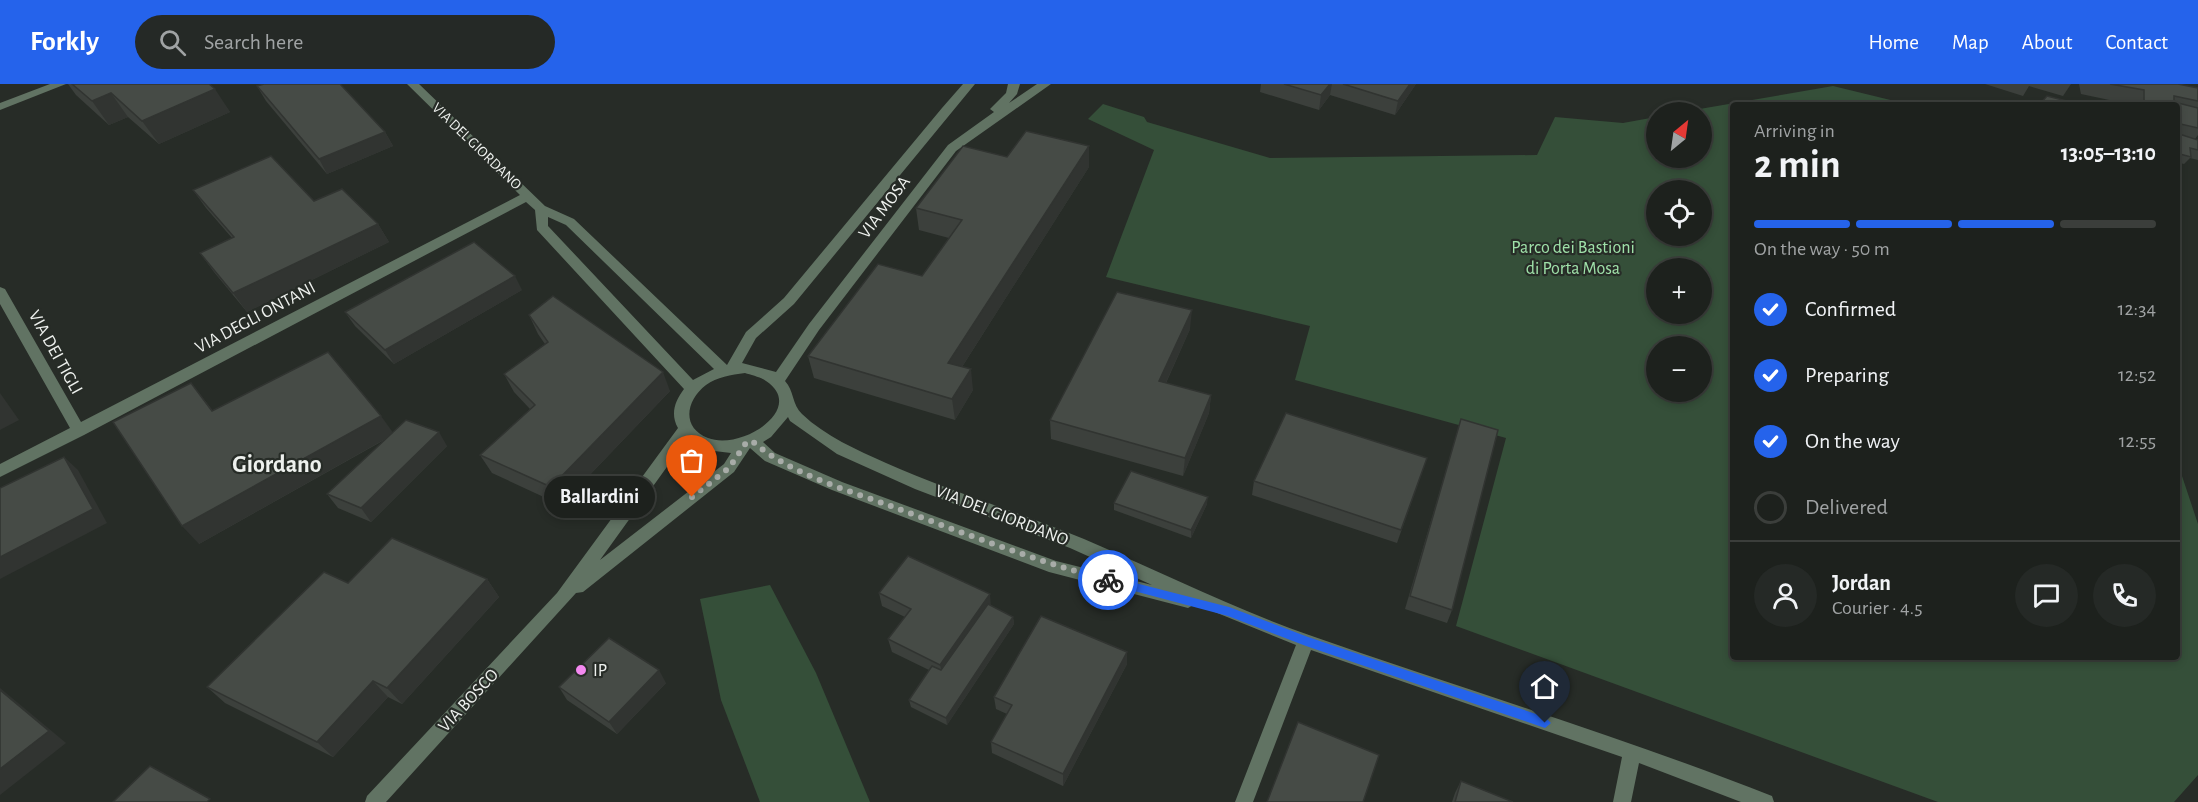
<!DOCTYPE html>
<meta charset="utf-8">
<style>
:root{--surface:#1d211d;--page:#252926;--text:#f1f3f6;--muted:#a0a3a4;--line:#3b3e3b;--accent:#2563eb}
body{margin:0;font-family:"Alegreya Sans",sans-serif;background:var(--page);color:var(--text);height:100vh;display:flex;flex-direction:column;font-size:22px;white-space:nowrap}
*{box-sizing:border-box;margin:0}
p{font-size:20px;color:var(--muted)}
.icon{flex:none;width:33px;height:33px;fill:none;stroke:currentColor;stroke-width:2;stroke-linecap:round;stroke-linejoin:round}
.map{position:relative;flex:1;overflow:hidden}
.drawer{position:absolute;left:1730px;top:18px;width:450px;height:558px;display:flex;flex-direction:column;background:var(--surface);border-radius:6px;box-shadow:0 3px 9px #0003,0 0 0 2px var(--line)}
.drawer>*{flex:none}
.needle{width:39px;rotate:29deg}
.fabs{position:absolute;left:1646px;top:18px;display:grid;gap:12px}
.fabs a{display:grid;place-items:center;width:66px;height:66px;border-radius:50%;background:var(--surface);box-shadow:0 3px 9px #0003,0 0 0 2px var(--line);font-size:30px}
.pin{position:absolute;display:grid;place-items:center;width:51px;height:51px;color:#fff;margin:-62px -26px;border-radius:50% 50% 50% 0;rotate:-45deg;box-shadow:0 0 6px #0007}
.pin .icon{rotate:45deg}
.courier{position:absolute;display:grid;place-items:center;width:60px;height:60px;margin:-30px;border:4px solid #2563eb;border-radius:50%;background:#fff;color:#222;box-shadow:0 2px 8px #0007}
.bubble{position:absolute;height:42px;border-radius:21px;background:var(--surface);box-shadow:0 3px 9px #0003,0 0 0 2px var(--line);font-size:20px;font-weight:600;line-height:42px;text-align:center}
.overview em{font-style:normal;font-weight:600}
.overview div{display:flex;flex-direction:column-reverse}
.overview{display:flex;align-items:center;justify-content:space-between;height:102px;padding:0 24px}
h1{font-size:39px;font-weight:600;line-height:45px}
.bar{display:grid;grid-template-columns:repeat(4,1fr);gap:9px 6px;align-content:center;height:72px;padding:0 24px}
.bar i{height:8px;border-radius:4px;background:var(--line)}
.bar .on{background:var(--accent)}
.bar p{grid-column:span 4}
.line{display:flex;align-items:center;gap:15px;padding:0 24px;border-top:2px solid var(--line)}
.line div{flex:1}
.round{display:grid;place-items:center;flex:none;width:63px;height:63px;border-radius:32px;background:var(--page)}
ol{padding:0 24px;list-style:none}
li{display:flex;align-items:center;gap:18px;height:66px}
li p{margin-inline-start:auto}
li .icon{padding:6px;border-radius:50%;background:var(--accent);color:#fff;stroke-width:4}
li:last-child{color:var(--muted)}
li i{width:33px;height:33px;border:3px solid var(--line);border-radius:50%}
header{display:flex;align-items:center;gap:36px;box-sizing:border-box;height:84px;padding:0 30px;background:var(--accent);color:#fff}
header strong{font-size:28px}
nav{display:flex;gap:33px;margin-inline-start:auto;font-size:21px}
.search{width:420px;height:54px;background:var(--page);display:flex;align-items:center;gap:15px;box-sizing:border-box;padding:0 21px;border-radius:33px;color:var(--muted);font-size:22px}
.map>svg:first-child{display:block}
.green{fill:#354f39;fill-rule:evenodd}
.lines{fill:none;stroke-linecap:round;stroke-linejoin:round}
.minor{fill:#617363;fill-rule:evenodd}
.wall{fill:#3c403c}
.shaded-wall{fill:#313431}
.building{fill:#464b46;stroke:#313431;stroke-width:1.5}
.route{fill:#2563eb}
.done{stroke:#a8aca8;stroke-width:6;stroke-dasharray:0 10.8}
.poi-dot{fill:#f489f0;stroke:#272c27;stroke-width:2}
.labels{text-anchor:middle;stroke-width:4.5;stroke-linejoin:round;paint-order:stroke}
.far-street-label{font-size:15px;fill:#eef1ee;stroke:#272c27}
.street-label{font-size:18px;fill:#eef1ee;stroke:#272c27}
.park-label{font-size:18px;fill:#9fe1a9;stroke:#272c27}
.poi-label{font-size:18px;fill:#eef1ee;stroke:#272c27;text-anchor:start}
.district-label{font-size:24px;font-weight:bold;fill:#eef1ee;stroke:#272c27}
</style>
<header>
<strong>Forkly</strong>
<div class="search"><svg class="icon" aria-label="search" viewBox="0 0 24 24"><circle cx="10" cy="10" r="6"/><path d="M15 15l6 6"/></svg>Search here</div>
<nav><a>Home</a><a>Map</a><a>About</a><a>Contact</a></nav>
</header>
<div class="map">
<svg width="2198" height="718" viewBox="0 0 2198 718">
<rect width="100%" height="100%" fill="#272c27"/>
<g class="green">
<path d="M 1833,2 L 1911,21 L 1732,21 L 1732,573 L 2176,573 L 2177,377 L 2198,440 L 2198,691 L 2174,718 L 1938,718 L 1456,542 L 1506,354 L 1295,296 L 1310,242 L 1106,193 L 1154,66 L 1088,35 L 1103,20 L 1144,33 L 1147,38 L 1270,74 L 1537,71 L 1555,33 L 1623,39 L 1656,33 L 1656,74 L 1701,74 L 1701,28 L 1682,28 ZM 1656,106 L 1701,106 L 1701,152 L 1656,152 ZM 1656,184 L 1701,184 L 1701,230 L 1656,230 ZM 1656,262 L 1701,262 L 1701,308 L 1656,308 Z"/>
<path d="M 770,501 L 816,589 L 870,718 L 760,718 L 721,616 L 700,515 Z"/>
</g>
<g class="lines">
<g class="minor">
<path d="M 50,0 L 66,0 L 0,26 L 0,19 Z"/>
<path d="M 407,0 L 419,0 L 545,122 L 574,135 L 727,281 L 746,248 L 784,214 L 942,24 L 963,0 L 975,0 L 794,220 L 756,254 L 742,279 L 776,288 L 809,240 L 948,61 L 994,28 L 990,25 L 1006,9 L 1008,0 L 1020,0 L 1017,10 L 1009,19 L 1037,0 L 1051,0 L 956,67 L 819,246 L 785,297 C 794,306 792,321 802,330 C 825,352 857,366 886,379 C 951,408 1019,428 1084,455 C 1159,487 1232,524 1309,551 C 1463,605 1620,652 1772,712 L 1774,718 L 1741,718 L 1639,679 L 1631,718 L 1613,718 L 1622,673 L 1311,566 L 1253,718 L 1235,718 L 1296,561 L 1195,520 L 1188,524 L 1049,488 L 832,406 L 765,377 L 750,364 L 734,388 L 583,508 L 576,509 L 386,718 L 365,718 L 367,712 L 557,509 L 678,344 C 670,330 675,317 684,305 L 537,146 L 535,126 L 526,118 L 84,351 L 0,393 L 0,380 L 70,344 L 0,220 L 0,203 L 5,205 L 81,338 L 520,111 ZM 548,133 L 566,141 L 714,285 L 693,296 L 548,142 ZM 745,289 C 751,291 761,293 766,297 C 807,324 742,367 708,354 C 681,344 686,316 706,301 C 717,293 731,291 745,289 ZM 788,333 L 790,337 L 837,370 L 915,405 L 1070,464 L 1152,501 L 1056,477 L 842,398 L 775,369 L 763,358 L 771,353 ZM 687,355 L 706,366 L 731,369 L 724,380 L 600,476 Z"/>
</g>
</g>
<g class="wall">
<path d="M 68,0 L 209,0 L 230,28 L 159,60 L 128,33 L 109,41 L 76,11 Z"/>
<path d="M 1261,0 L 1416,0 L 1395,31 L 1330,11 L 1319,26 L 1260,8 Z"/>
<path d="M 1985,0 L 2071,0 L 2063,12 L 2029,2 L 2023,12 Z"/>
<path d="M 2079,0 L 2178,0 L 2198,4 L 2198,51 L 2195,55 L 2198,56 L 2198,76 L 2190,74 L 2184,80 L 2176,78 L 2176,21 L 2133,21 L 2081,10 Z"/>
<path d="M 257,2 L 385,48 L 393,62 L 327,90 L 266,17 Z"/>
<path d="M 1007,73 L 1089,83 L 962,283 L 973,306 L 955,336 L 814,294 L 808,272 L 922,192 L 949,154 L 919,146 L 916,124 Z"/>
<path d="M 193,106 L 314,117 L 378,140 L 389,158 L 247,228 L 214,188 L 200,169 L 232,154 L 206,124 Z"/>
<path d="M 522,206 L 394,280 L 355,242 L 345,228 Z"/>
<path d="M 529,231 L 670,307 L 561,421 L 492,389 L 480,371 L 530,325 L 514,308 L 504,290 L 545,260 L 538,250 Z"/>
<path d="M 1190,245 L 1166,299 L 1211,311 L 1209,329 L 1183,392 L 1051,355 L 1050,336 Z"/>
<path d="M 191,299 L 213,327 L 392,348 L 447,362 L 371,438 L 338,424 L 327,410 L 386,355 L 199,460 Z"/>
<path d="M 1461,335 L 1452,526 L 1447,539 L 1405,525 Z"/>
<path d="M 1427,374 L 1397,459 L 1252,411 L 1254,397 Z"/>
<path d="M 1114,419 L 1207,420 L 1191,454 L 1114,426 Z"/>
<path d="M 487,495 L 499,513 L 402,620 L 388,613 L 333,673 L 225,619 L 207,603 L 348,499 Z"/>
<path d="M 879,509 L 991,522 L 1013,533 L 1014,540 L 947,641 L 911,623 L 909,616 L 929,586 L 892,568 L 888,555 L 905,533 L 882,522 Z"/>
<path d="M 1127,568 L 1127,580 L 1063,702 L 992,669 L 991,658 L 1007,630 L 996,625 L 994,613 Z"/>
<path d="M 666,599 L 617,650 L 567,616 L 559,603 Z"/>
<path d="M 1461,697 L 1513,718 L 1452,718 L 1455,709 Z"/>
</g>
<g class="shaded-wall">
<path d="M 1330,0 L 1332,0 L 1330,11 L 1319,26 L 1321,11 Z"/>
<path d="M 1410,0 L 1416,0 L 1395,31 L 1398,17 Z"/>
<path d="M 215,5 L 230,28 L 159,60 L 142,37 Z"/>
<path d="M 111,9 L 128,33 L 109,41 L 92,17 Z"/>
<path d="M 385,48 L 393,62 L 327,90 L 319,75 Z"/>
<path d="M 1089,62 L 1089,83 L 951,300 L 948,279 Z"/>
<path d="M 378,140 L 389,158 L 247,228 L 233,209 Z"/>
<path d="M 515,192 L 522,206 L 394,280 L 385,266 Z"/>
<path d="M 1192,226 L 1190,245 L 1158,316 L 1159,297 Z"/>
<path d="M 971,285 L 973,306 L 955,336 L 952,315 Z"/>
<path d="M 663,288 L 670,307 L 561,421 L 551,403 Z"/>
<path d="M 0,309 L 19,336 L 0,346 Z"/>
<path d="M 1211,311 L 1209,329 L 1183,392 L 1185,374 Z"/>
<path d="M 381,332 L 394,350 L 199,460 L 182,442 Z"/>
<path d="M 439,348 L 447,362 L 371,438 L 361,424 Z"/>
<path d="M 64,373 L 78,386 L 107,439 L 0,495 L 0,473 Z"/>
<path d="M 1208,413 L 1207,420 L 1191,454 L 1191,446 Z"/>
<path d="M 487,495 L 499,513 L 402,620 L 387,604 Z"/>
<path d="M 990,510 L 991,523 L 943,593 L 940,581 Z"/>
<path d="M 1013,533 L 1014,540 L 947,641 L 946,634 Z"/>
<path d="M 1127,568 L 1127,580 L 1063,702 L 1063,690 Z"/>
<path d="M 659,586 L 666,599 L 617,650 L 609,638 Z"/>
<path d="M 373,597 L 388,613 L 333,673 L 317,658 Z"/>
<path d="M 0,604 L 66,659 L 0,711 Z"/>
</g>
<g class="building">
<path d="M 72,0 L 209,0 L 215,5 L 142,37 L 111,9 L 92,17 Z"/>
<path d="M 264,0 L 340,0 L 385,48 L 319,75 L 257,2 Z"/>
<path d="M 1284,0 L 1330,0 L 1321,11 Z"/>
<path d="M 1343,0 L 1410,0 L 1398,17 Z"/>
<path d="M 2110,0 L 2178,0 L 2198,4 L 2198,17 L 2174,12 L 2174,18 L 2198,24 L 2198,44 L 2176,39 L 2176,21 L 2144,21 L 2144,6 Z"/>
<path d="M 2047,12 L 2083,21 L 2039,21 Z"/>
<path d="M 1026,47 L 1089,62 L 948,279 L 971,285 L 952,315 L 808,272 L 878,180 L 922,192 L 962,136 L 916,124 L 963,62 L 1007,73 Z"/>
<path d="M 2176,49 L 2198,56 L 2198,66 L 2190,64 L 2191,73 L 2176,69 Z"/>
<path d="M 271,72 L 314,117 L 342,105 L 378,140 L 233,209 L 200,169 L 234,153 L 193,106 Z"/>
<path d="M 474,158 L 515,192 L 385,266 L 345,228 Z"/>
<path d="M 1117,208 L 1192,226 L 1159,297 L 1211,311 L 1185,374 L 1050,336 Z"/>
<path d="M 553,212 L 663,288 L 551,403 L 480,371 L 535,321 L 504,290 L 548,258 L 529,231 Z"/>
<path d="M 328,268 L 381,332 L 182,442 L 113,338 L 191,299 L 212,327 Z"/>
<path d="M 1286,329 L 1427,374 L 1401,446 L 1254,397 Z"/>
<path d="M 1461,335 L 1498,346 L 1452,526 L 1410,512 Z"/>
<path d="M 406,336 L 439,348 L 361,424 L 327,410 Z"/>
<path d="M 64,373 L 93,425 L 0,473 L 0,404 Z"/>
<path d="M 1131,387 L 1208,413 L 1191,446 L 1114,419 Z"/>
<path d="M 392,454 L 487,495 L 387,604 L 373,597 L 317,658 L 207,603 L 324,488 L 348,499 Z"/>
<path d="M 908,472 L 990,510 L 940,581 L 888,555 L 911,525 L 879,509 Z"/>
<path d="M 988,520 L 1013,533 L 946,634 L 909,616 L 932,582 L 941,586 Z"/>
<path d="M 1041,532 L 1127,568 L 1063,690 L 991,658 L 1012,621 L 994,613 Z"/>
<path d="M 609,554 L 659,586 L 609,638 L 559,603 Z"/>
<path d="M 0,606 L 49,647 L 0,685 Z"/>
<path d="M 1298,638 L 1379,671 L 1363,718 L 1267,718 Z"/>
<path d="M 150,682 L 210,715 L 207,718 L 113,718 Z"/>
<path d="M 1461,697 L 1513,718 L 1455,718 Z"/>
</g>
<path class="route" d="M 1108,492 L 1229,523 L 1308,553 L 1545,633 L 1551,639 L 1545,644 L 1306,562 L 1228,532 L 1104,499 L 1102,496 Z"/>
<g class="lines">
<path class="done" d="M 692,413 L 729,384 L 746,359 L 752,357 C 791,391 848,406 896,424 C 966,450 1035,477 1108,496"/>
</g>
<circle class="poi-dot" cx="581" cy="586" r="6"/>
<g class="labels">
<g class="far-street-label">
<text transform="translate(477 62) rotate(44)" y="5">VIA DEL GIORDANO</text>
</g>
<g class="street-label">
<text transform="translate(884 123) rotate(-53)" y="6">VIA MOSA</text>
<text transform="translate(255 233) rotate(-28)" y="6">VIA DEGLI ONTANI</text>
<text transform="translate(56 268) rotate(61)" y="6">VIA DEI TIGLI</text>
<text transform="translate(1002 431) rotate(21)" y="6">VIA DEL GIORDANO</text>
<text transform="translate(468 616) rotate(-47)" y="6">VIA BOSCO</text>
</g>
<g class="park-label">
<text x="1573" y="169">Parco dei Bastioni<tspan x="1573" dy="21">di Porta Mosa</tspan></text>
</g>
<g class="poi-label">
<text x="593" y="592">IP</text>
</g>
<g class="district-label">
<text x="277" y="388">Giordano</text>
</g>
</g>
</svg>
<div class="fabs">
<a><svg class="needle" viewBox="-14 -14 28 28"><path d="M0-13l5 13h-10z" fill="#e53935"/><path d="M0 13l5-13h-10z" fill="#a0a3a4"/></svg></a>
<a><svg class="icon" aria-label="locate" viewBox="0 0 24 24"><circle cx="12" cy="12" r="6"/><path d="M12 2v4M12 18v4M2 12h4M18 12h4"/></svg></a>
<a>+</a>
<a>−</a>
</div>
<div class="pin" style="left:692px;top:413px;background:#ea580c"><svg class="icon" aria-label="bag" viewBox="0 0 24 24"><path d="M5 8h14l-1 12H6zM9 8a3 3 0 0 1 6 0"/></svg></div>
<div class="pin" style="left:1545px;top:639px;background:#1f2937"><svg class="icon" aria-label="home" viewBox="0 0 24 24"><path d="M3 11l9-7 9 7M6 9v11h12V9"/></svg></div>
<div class="courier" style="left:1108px;top:496px"><svg class="icon" aria-label="bike" viewBox="0 0 24 24"><circle cx="6" cy="16" r="4"/><circle cx="18" cy="16" r="4"/><path d="M6 16l4-8h5l3 8M10 8l3 8H6M13 5h3"/></svg></div>
<div class="bubble" style="left:544px;top:392px;width:111px">Ballardini</div>
<section class="drawer">
<div class="overview"><div><h1>2 min</h1><p>Arriving in</p></div><em>13:05–13:10</em></div>
<div class="bar"><i class="on"></i><i class="on"></i><i class="on"></i><i></i><p>On the way · 50 m</p></div>
<ol>
<li><svg class="icon" aria-label="check" viewBox="0 0 24 24"><path d="M5 12l5 5 9-10"/></svg>Confirmed<p>12:34</p></li>
<li><svg class="icon" aria-label="check" viewBox="0 0 24 24"><path d="M5 12l5 5 9-10"/></svg>Preparing<p>12:52</p></li>
<li><svg class="icon" aria-label="check" viewBox="0 0 24 24"><path d="M5 12l5 5 9-10"/></svg>On the way<p>12:55</p></li>
<li><i></i>Delivered</li>
</ol>
<div class="line" style="height:108px"><a class="round"><svg class="icon" aria-label="person" viewBox="0 0 24 24"><circle cx="12" cy="8" r="4"/><path d="M4 21q1-7 8-7t8 7"/></svg></a><div><b>Jordan</b><p>Courier · 4.5</p></div><a class="round"><svg class="icon" aria-label="chat" viewBox="0 0 24 24"><path d="M4 5h16v11H9l-5 4z"/></svg></a><a class="round"><svg class="icon" aria-label="phone" viewBox="0 0 24 24"><path d="M5 4h4l2 5-3 2q2 4 5 5l2-3 5 2v4C11 20 4 13 5 4z"/></svg></a></div>
</section>
</div>
